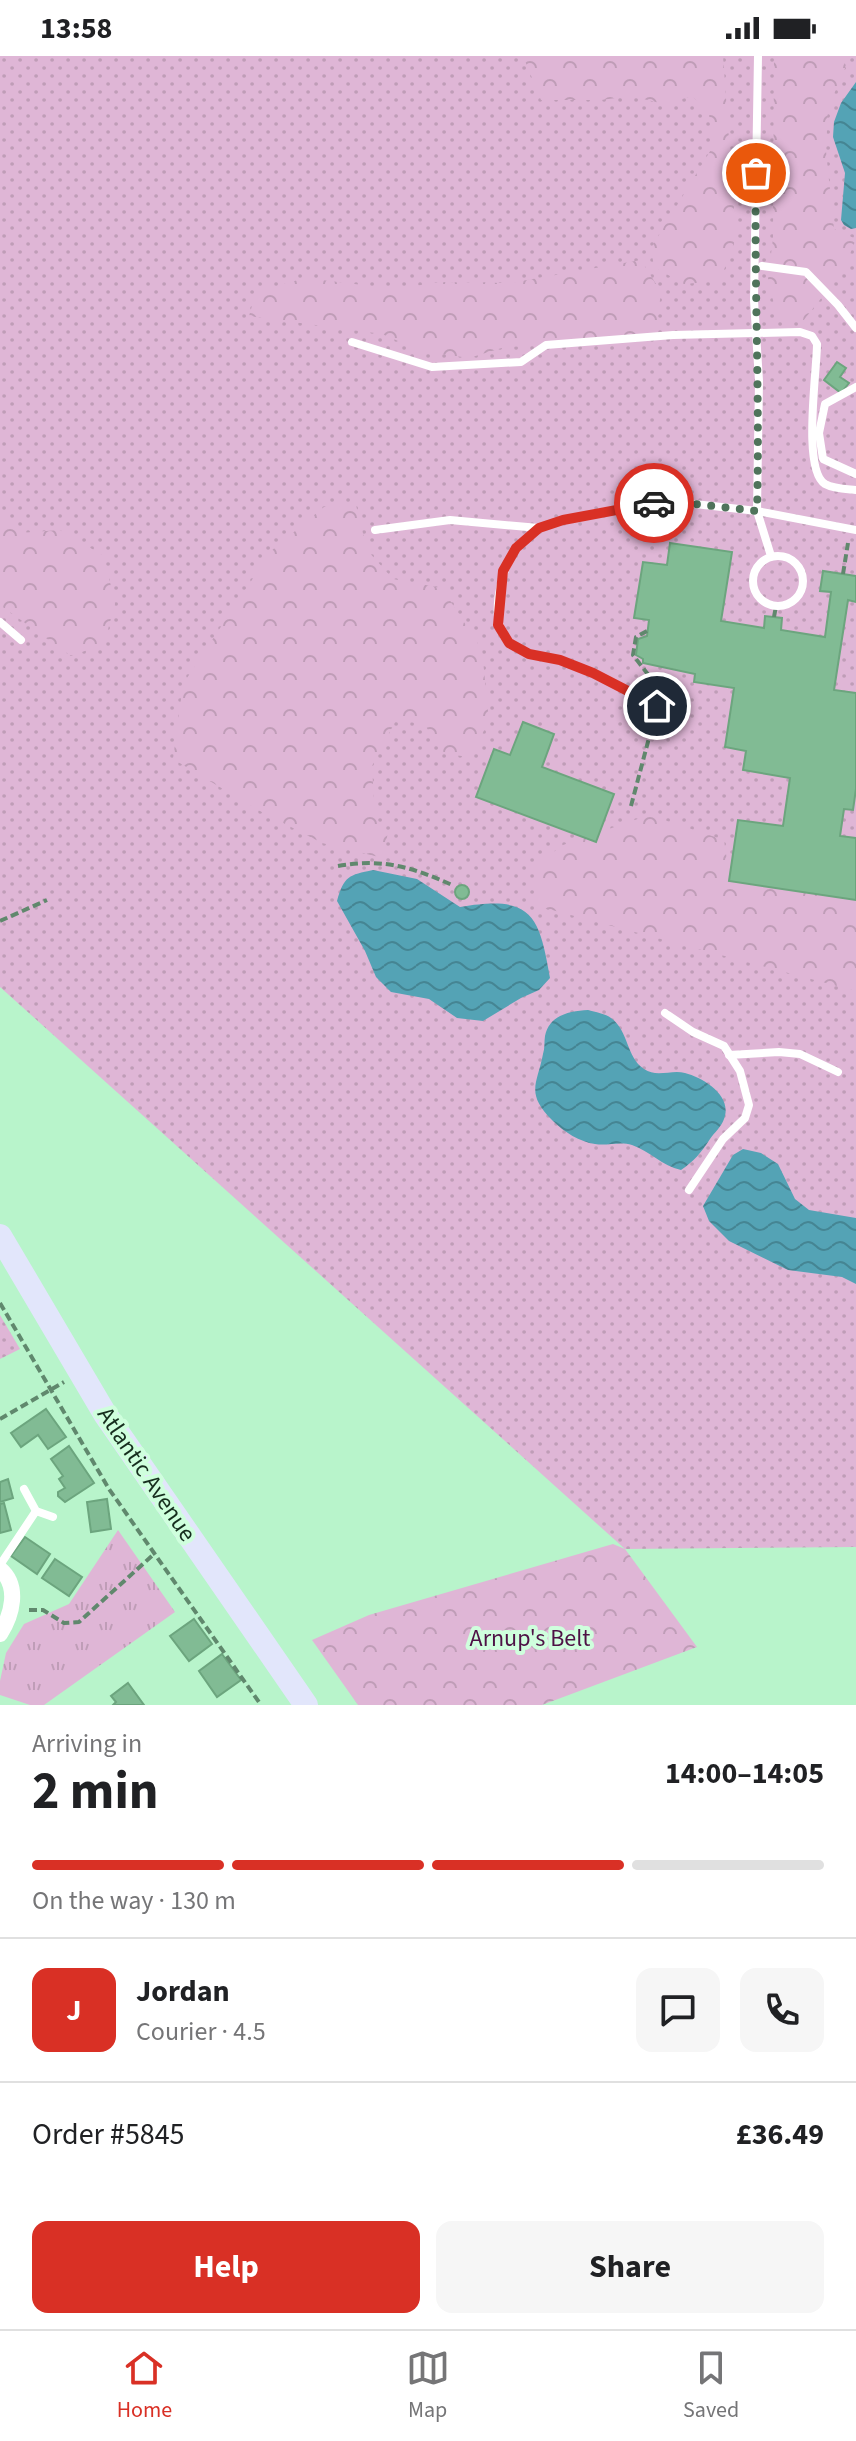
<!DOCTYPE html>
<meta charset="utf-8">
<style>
:root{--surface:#fff;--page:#f6f6f6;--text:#202124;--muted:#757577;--line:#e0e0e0;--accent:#d93025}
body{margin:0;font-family:"Source Sans 3",sans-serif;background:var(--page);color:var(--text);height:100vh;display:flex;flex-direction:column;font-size:30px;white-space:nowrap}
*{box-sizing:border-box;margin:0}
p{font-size:26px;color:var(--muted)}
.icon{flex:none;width:44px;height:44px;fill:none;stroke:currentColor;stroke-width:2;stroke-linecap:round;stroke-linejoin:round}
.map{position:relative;height:1649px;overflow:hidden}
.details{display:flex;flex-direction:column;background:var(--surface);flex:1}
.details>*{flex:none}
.pin{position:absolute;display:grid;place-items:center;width:68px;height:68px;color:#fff;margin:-34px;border:4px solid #fff;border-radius:50%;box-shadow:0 2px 8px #0007}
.courier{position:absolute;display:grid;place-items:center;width:80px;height:80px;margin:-40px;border:6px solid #d93025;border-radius:50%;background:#fff;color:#222;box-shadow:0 2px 10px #0007}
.headline em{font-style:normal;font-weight:700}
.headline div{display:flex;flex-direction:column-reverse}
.headline{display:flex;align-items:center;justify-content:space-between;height:136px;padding:0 32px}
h1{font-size:52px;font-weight:700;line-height:60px}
.bar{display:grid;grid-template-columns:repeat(4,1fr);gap:12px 8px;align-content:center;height:96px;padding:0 32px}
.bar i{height:10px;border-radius:6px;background:var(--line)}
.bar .selected{background:var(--accent)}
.bar p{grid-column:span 4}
.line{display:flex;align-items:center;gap:20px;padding:0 32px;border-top:2px solid var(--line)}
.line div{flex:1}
.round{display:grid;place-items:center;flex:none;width:84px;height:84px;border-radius:16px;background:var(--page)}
.action{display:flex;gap:16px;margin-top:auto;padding:16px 32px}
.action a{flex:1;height:92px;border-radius:16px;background:var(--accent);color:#fff;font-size:32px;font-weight:700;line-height:92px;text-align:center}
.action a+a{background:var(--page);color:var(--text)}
.status{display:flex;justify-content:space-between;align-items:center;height:56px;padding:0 40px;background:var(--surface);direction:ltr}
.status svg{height:22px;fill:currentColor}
.tab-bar{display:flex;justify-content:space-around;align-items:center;height:112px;border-top:2px solid var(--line);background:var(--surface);font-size:22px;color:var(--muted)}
.tab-bar a{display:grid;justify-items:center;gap:4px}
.tab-bar .selected{color:var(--accent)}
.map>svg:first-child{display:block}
.grass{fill:url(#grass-dots)}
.forest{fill:url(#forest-crowns)}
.park{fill:url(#park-tufts)}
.water{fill:url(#water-waves)}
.building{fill:#81bb94;stroke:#6ca57e;stroke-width:2}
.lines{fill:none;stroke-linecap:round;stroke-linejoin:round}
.path{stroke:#60886d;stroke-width:4;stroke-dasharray:8 4;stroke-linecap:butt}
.lane{stroke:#fff;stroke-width:8}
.street{stroke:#fff;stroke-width:16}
.secondary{stroke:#e2e6fb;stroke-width:24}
.done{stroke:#4f735b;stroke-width:8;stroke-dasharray:0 14.4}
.route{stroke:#d93025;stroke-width:10}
.labels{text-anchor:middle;stroke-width:8;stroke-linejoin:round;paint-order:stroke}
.street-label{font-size:24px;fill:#162e1e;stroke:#cfffdd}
.park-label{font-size:24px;fill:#4e1145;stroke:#cfffdd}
</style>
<div class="status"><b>13:58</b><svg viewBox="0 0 49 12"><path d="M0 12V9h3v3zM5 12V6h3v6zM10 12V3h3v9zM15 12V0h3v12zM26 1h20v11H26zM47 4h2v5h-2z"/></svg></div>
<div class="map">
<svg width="856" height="1649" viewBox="0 0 856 1649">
<defs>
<pattern id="grass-dots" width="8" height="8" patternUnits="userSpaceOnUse" patternTransform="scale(2)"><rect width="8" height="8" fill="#dfb6d6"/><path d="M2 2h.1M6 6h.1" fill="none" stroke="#bf9db7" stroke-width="1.8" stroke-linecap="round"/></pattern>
<pattern id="forest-crowns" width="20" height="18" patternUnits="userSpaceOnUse" patternTransform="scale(2)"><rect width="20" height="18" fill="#dfb6d6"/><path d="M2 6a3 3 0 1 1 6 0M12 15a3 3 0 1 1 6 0" fill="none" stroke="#bf9db7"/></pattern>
<pattern id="park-tufts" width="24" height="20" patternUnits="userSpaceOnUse" patternTransform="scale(2)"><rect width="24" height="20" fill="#dfb6d6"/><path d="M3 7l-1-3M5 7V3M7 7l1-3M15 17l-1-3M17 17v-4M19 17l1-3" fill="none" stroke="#bf9db7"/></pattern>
<pattern id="water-waves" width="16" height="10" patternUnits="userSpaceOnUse" patternTransform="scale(2)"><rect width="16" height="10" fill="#54a3b5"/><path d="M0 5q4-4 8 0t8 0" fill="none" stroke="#458593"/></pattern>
</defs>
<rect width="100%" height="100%" fill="#b8f4cb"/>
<g class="grass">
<path d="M 0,0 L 856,0 L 856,1491 L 625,1493 L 0,931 Z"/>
<path d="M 0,1259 L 20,1293 L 0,1303 Z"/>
</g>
<g class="forest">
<path d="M 523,0 L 723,0 L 736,181 L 720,225 L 684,228 L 654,211 L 651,192 L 712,92 L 709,57 L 692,40 L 664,48 L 631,40 L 601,44 L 541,44 Z"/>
<path d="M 774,0 L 842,0 L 846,10 L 828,52 L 826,95 L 834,173 L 856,183 L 843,215 L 803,265 L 778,265 L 768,223 L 773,182 Z"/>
<path d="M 641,204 L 661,236 L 655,284 L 505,291 L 469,302 L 421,295 L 382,278 L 249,260 L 256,236 L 305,222 L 396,233 L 440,226 L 510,227 Z"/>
<path d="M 356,449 L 367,494 L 393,523 L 442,532 L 482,594 L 489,665 L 470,701 L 445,698 L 424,668 L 396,664 L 372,710 L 375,762 L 388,776 L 383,802 L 322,787 L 258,754 L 173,703 L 183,628 L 271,495 L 324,451 Z"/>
<path d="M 0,455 L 19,477 L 60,474 L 104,500 L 115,548 L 104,588 L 71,600 L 0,549 Z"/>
<path d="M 649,759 L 724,784 L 730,825 L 856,844 L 856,935 L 537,850 L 537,808 L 563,789 Z"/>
<path d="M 613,1488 L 625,1493 L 697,1591 L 542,1649 L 358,1649 L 312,1584 L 369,1559 Z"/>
</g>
<path class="park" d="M 118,1474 L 175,1556 L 44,1649 L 30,1649 L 0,1639 L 0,1625 L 6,1597 L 24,1568 L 69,1548 Z"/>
<g class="water">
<path d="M 856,26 L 856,172 L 851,173 L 844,169 L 841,164 L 845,117 L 833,81 L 834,66 L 841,47 Z"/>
<path d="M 373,814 L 417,823 L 460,851 C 531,839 539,857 550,922 L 539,934 L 521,942 L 483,965 L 457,962 L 429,943 L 391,936 L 376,921 L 365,895 L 337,845 C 344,820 349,819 373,814 Z"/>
<path d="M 588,954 C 595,956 606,958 611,962 C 629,975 626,1001 644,1013 C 657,1022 672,1013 685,1017 C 704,1022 733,1040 724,1063 C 722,1070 714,1077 710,1083 C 701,1097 694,1105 681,1114 C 662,1110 650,1095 632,1089 C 620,1085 608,1090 595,1088 C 580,1086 564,1076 553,1065 C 525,1037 537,1029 543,998 C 545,992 544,986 545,980 C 549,959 570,955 588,954 Z"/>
<path d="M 743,1093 L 761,1097 L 778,1108 L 795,1143 L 809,1154 L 856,1162 L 856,1228 L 842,1221 L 788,1214 L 729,1185 L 709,1165 L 703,1150 L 733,1099 Z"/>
</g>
<g class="building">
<path d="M 837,306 L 846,312 L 840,321 L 849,327 L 841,337 L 824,324 Z"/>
<path d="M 670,487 L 732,496 L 721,565 L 764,572 L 765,560 L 782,562 L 781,574 L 825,581 L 831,536 L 820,535 L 823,515 L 856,520 L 856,546 L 848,544 L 834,634 L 856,637 L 856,733 L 853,754 L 844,753 L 840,780 L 856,782 L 856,844 L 729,825 L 738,764 L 783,770 L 790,722 L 743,714 L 746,695 L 725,691 L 734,632 L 694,626 L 695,618 L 643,607 L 643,603 L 636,599 L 638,583 L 647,580 L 649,564 L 634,562 L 643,506 L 667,509 Z"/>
<path d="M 523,666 L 554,678 L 542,711 L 614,738 L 596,786 L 476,741 L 494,693 L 510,699 Z"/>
<circle cx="462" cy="836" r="7"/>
<path d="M 46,1353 L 66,1381 L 48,1393 L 38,1379 L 21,1391 L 11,1377 Z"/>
<path d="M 69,1390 L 94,1427 L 65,1446 L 58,1440 L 58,1436 L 65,1432 L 59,1423 L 63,1420 L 51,1403 Z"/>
<path d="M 8,1423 L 13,1442 L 0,1446 L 0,1426 Z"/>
<path d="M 107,1443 L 111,1473 L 91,1476 L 87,1446 Z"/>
<path d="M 4,1447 L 11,1474 L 0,1477 L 0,1448 Z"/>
<path d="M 25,1481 L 50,1498 L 37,1518 L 11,1500 Z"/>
<path d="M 55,1503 L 82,1521 L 69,1540 L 42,1522 Z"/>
<path d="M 194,1563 L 212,1588 L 189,1605 L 170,1580 Z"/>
<path d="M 222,1598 L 241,1624 L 217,1641 L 199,1615 Z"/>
<path d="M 128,1627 L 144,1649 L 113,1649 L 116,1646 L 111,1640 Z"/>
</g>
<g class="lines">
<g class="path">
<path d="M 843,518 L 848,487"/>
<path d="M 774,561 L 776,550"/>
<path d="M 647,575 L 636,581 L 633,599 L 650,621 L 653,632"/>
<path d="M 631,750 L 654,663"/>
<path d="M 338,810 C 382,802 412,811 452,829"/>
<path d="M 0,865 L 47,844"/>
<path d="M 0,1247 L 109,1433 L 261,1649"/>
<path d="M 0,1363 L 64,1326"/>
<path d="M 29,1554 L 43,1554 L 64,1567 L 79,1566 L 154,1498"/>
</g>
<g class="lane">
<path d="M 758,0 L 754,244 L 759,325 L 757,455 L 856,474"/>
<path d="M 762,210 L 806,216 L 838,249 L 856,272"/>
<path d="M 352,286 L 432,311 L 521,306 L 546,289 L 673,279 L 800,276 L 812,280 L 817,288 C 817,315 802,414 825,428 C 834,433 846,433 856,434"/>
<path d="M 856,331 L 825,348 L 819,377 L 823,403 L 856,418"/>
<path d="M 539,472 C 532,478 523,485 516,492 C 500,513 487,570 511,588 C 527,601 545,599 563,605 C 596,616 626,635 657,650"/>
<path d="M 375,474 L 450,464 L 539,472 L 563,464 L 668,445 L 757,455 L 771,500"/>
<circle cx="778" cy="525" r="25"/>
<path d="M 0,566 L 21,584"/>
<path d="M 665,957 L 693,976 L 724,990 L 740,1015 L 749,1049 L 745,1062 L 723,1083 L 689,1134"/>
<path d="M 729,999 L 779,996 L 800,998 L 838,1016"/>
<path d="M 24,1433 L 36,1455 L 53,1461"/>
<path d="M 0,1509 L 36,1455"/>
</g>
<path class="street" d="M 0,1513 C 20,1530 12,1559 0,1578"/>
<path class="secondary" d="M 0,1180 L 105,1358 L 306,1649"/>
</g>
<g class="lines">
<path class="done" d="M 654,447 L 668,445 L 757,455 C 760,342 754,230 756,117"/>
<path class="route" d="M 654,447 L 563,464 L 539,472 L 516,492 L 503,515 L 498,569 L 509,587 L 529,598 L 560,604 L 593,617 L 657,650"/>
</g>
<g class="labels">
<g class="street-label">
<text transform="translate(147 1418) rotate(56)" y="8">Atlantic Avenue</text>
</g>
<g class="park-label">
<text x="530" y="1590">Arnup's Belt</text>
</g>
</g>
</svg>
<div class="pin" style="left:756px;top:117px;background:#ea580c"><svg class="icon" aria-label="bag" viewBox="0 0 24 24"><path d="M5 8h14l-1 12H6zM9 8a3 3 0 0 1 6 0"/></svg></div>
<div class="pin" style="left:657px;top:650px;background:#1f2937"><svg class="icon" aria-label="home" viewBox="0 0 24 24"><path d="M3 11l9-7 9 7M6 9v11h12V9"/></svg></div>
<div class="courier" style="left:654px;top:447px"><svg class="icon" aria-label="car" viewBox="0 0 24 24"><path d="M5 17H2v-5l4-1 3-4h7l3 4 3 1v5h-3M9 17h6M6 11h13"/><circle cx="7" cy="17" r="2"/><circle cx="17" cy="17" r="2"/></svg></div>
</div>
<section class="details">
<div class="headline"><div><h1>2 min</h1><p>Arriving in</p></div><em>14:00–14:05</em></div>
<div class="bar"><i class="selected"></i><i class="selected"></i><i class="selected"></i><i></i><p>On the way · 130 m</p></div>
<div class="line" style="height:144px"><b class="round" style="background:var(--accent);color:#fff">J</b><div><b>Jordan</b><p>Courier · 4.5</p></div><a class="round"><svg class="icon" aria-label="chat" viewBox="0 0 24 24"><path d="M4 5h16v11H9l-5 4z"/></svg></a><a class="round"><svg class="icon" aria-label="phone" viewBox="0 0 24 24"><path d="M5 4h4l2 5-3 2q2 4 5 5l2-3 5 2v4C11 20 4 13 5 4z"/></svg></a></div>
<div class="line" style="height:104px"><div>Order #5845</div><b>£36.49</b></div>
<div class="action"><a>Help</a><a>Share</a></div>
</section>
<nav class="tab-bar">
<a class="selected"><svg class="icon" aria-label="home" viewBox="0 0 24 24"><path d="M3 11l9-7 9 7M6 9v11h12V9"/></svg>Home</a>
<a><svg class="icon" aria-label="map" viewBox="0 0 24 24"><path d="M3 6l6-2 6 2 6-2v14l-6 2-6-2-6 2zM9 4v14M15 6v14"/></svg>Map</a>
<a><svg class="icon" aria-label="saved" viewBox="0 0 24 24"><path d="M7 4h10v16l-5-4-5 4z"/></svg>Saved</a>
</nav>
